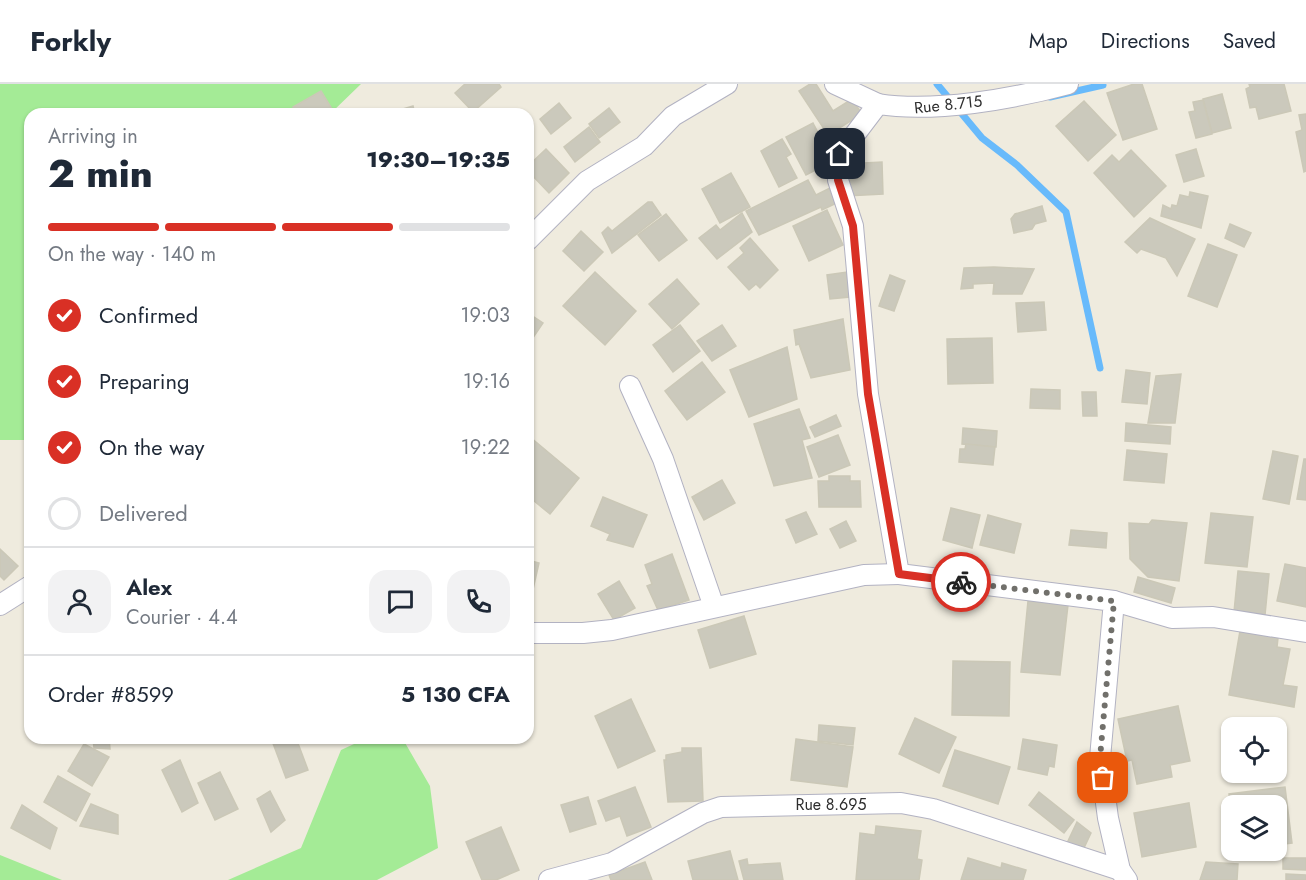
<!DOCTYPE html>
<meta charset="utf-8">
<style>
:root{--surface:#fff;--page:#f2f2f3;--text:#1f2937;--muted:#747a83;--line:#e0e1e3;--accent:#d93025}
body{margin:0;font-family:Jost,sans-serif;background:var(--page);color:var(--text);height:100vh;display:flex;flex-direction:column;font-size:22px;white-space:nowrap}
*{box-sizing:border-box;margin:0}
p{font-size:20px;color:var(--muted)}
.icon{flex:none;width:33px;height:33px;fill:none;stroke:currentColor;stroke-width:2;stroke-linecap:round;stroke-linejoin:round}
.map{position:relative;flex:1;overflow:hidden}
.sheet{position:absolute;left:24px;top:24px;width:510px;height:636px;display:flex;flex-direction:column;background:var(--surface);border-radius:18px;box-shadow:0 2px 4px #0004}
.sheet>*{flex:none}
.controls{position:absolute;left:1221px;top:633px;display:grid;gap:12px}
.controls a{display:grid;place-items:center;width:66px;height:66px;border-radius:12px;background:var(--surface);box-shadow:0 2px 4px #0004;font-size:30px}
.pin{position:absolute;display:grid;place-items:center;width:51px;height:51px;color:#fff;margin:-26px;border-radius:12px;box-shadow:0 3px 9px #0006}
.courier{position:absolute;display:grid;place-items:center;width:60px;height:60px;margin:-30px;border:4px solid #d93025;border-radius:50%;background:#fff;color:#222;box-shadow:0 2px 8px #0007}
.summary em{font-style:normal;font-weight:800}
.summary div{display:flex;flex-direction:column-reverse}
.summary{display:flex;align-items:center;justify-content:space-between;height:102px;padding:0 24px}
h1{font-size:39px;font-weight:800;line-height:45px}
.bar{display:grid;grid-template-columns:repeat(4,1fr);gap:9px 6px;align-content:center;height:72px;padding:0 24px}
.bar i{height:8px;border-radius:4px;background:var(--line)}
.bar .current{background:var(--accent)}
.bar p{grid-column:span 4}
.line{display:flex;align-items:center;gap:15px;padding:0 24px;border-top:2px solid var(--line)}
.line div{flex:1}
.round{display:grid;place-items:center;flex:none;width:63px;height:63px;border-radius:18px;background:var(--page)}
ol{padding:0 24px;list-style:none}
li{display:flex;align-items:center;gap:18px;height:66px}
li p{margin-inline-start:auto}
li .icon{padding:6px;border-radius:50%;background:var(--accent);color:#fff;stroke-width:4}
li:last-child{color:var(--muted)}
li i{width:33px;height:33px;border:3px solid var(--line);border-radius:50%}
header{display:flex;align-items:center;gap:36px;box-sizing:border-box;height:84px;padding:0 30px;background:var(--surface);border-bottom:2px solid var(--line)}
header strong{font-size:28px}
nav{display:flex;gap:33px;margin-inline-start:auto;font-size:21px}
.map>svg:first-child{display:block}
.green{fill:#a4eb96}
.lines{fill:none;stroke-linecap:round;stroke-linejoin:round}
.stream{stroke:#68bafb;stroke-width:7}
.building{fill:#cbc9bc;stroke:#cbc8b7;stroke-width:1.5}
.minor-casing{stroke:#b2b2c2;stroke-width:22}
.minor{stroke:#fff;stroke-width:20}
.done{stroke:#71706b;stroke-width:6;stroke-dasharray:0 10.8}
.route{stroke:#d93025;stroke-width:8}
.labels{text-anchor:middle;stroke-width:4.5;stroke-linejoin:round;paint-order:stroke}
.street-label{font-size:16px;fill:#2d2d2d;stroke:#fff}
</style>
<header>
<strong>Forkly</strong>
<nav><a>Map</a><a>Directions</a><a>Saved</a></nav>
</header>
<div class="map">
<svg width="1306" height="796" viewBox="0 0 1306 796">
<rect width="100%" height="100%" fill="#efebde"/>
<g class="green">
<path d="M 0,0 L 361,0 L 330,30 L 30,30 L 30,356 L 0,356 Z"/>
<path d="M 367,654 L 404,657 L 430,702 L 438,764 L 377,796 L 228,796 L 301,764 L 341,666 Z"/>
<path d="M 0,771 L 62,796 L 0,796 Z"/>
</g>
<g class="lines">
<g class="stream">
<path d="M 937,0 L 982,54 L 1017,81 L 1066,128 L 1100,284"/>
<path d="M 1050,13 L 1103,1"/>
</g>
</g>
<g class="building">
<path d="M 465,0 L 499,0 L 501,3 L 473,28 L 455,9 Z"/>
<path d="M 810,0 L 816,0 L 833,27 L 852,15 L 862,30 L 828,51 L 799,7 Z"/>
<path d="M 1134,0 L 1142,0 L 1157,45 L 1123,56 L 1107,9 Z"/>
<path d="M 1249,0 L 1284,0 L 1291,27 L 1259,35 L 1256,23 L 1250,24 L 1246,5 L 1250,3 Z"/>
<path d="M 321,7 L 335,30 L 297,30 L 293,23 Z"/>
<path d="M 1222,10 L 1231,44 L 1212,49 L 1203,15 Z"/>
<path d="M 1203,16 L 1212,50 L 1196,54 L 1189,28 L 1195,27 L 1193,18 Z"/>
<path d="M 1084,17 L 1116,51 L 1088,77 L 1056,42 Z"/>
<path d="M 559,19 L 571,34 L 551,50 L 540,35 Z"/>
<path d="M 413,22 L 415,30 L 390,30 L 389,29 Z"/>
<path d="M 609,24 L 620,38 L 599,54 L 589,40 Z"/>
<path d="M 1306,30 L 1306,87 L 1304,88 L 1296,48 L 1302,46 L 1299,31 Z"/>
<path d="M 813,39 L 833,77 L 806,91 L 786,53 Z"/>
<path d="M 589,43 L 600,58 L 575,78 L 564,63 Z"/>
<path d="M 782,55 L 791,70 L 786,73 L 797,94 L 779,103 L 761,67 Z"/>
<path d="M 546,65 L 569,89 L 549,109 L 528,87 L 528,82 Z"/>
<path d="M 1196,65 L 1204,92 L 1184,98 L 1176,71 Z"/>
<path d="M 1131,66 L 1166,102 L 1134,133 L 1094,89 L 1112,71 L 1119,78 Z"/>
<path d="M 882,78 L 883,110 L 846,112 L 845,80 Z"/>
<path d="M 731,89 L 750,123 L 720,139 L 702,105 Z"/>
<path d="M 808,96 L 816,111 L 832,103 L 839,118 L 822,126 L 821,123 L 759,151 L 746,127 Z"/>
<path d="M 1190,108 L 1208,112 L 1201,144 L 1161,132 L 1163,121 L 1171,125 L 1172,121 L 1177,122 L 1180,111 L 1189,113 Z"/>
<path d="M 648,118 L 652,118 L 661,131 L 612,169 L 602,149 L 608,143 L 612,147 Z"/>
<path d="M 1042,122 L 1046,137 L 1035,140 L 1032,145 L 1014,149 L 1011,135 L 1015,130 Z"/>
<path d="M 827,126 L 843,161 L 809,177 L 793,142 Z"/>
<path d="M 742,129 L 752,148 L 717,175 L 699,154 L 716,141 L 720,146 Z"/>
<path d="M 666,130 L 687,156 L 659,177 L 638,151 Z"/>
<path d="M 1150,134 L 1195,155 L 1177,192 L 1166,174 L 1141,165 L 1137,169 L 1125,158 Z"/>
<path d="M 1230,140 L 1251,149 L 1244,163 L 1225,154 Z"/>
<path d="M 581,147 L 603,168 L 584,187 L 563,167 Z"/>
<path d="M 750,154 L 778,186 L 760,204 L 756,200 L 749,206 L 728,183 L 744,169 L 740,164 Z"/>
<path d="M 1208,160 L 1237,171 L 1217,223 L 1188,212 Z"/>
<path d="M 994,183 L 1034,185 L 1022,210 L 993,210 L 994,199 L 973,200 L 973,204 L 961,205 L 964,184 Z"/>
<path d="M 595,188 L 636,227 L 605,261 L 563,222 Z"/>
<path d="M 847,188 L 850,213 L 830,215 L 827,191 Z"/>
<path d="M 890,191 L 905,197 L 894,227 L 879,222 Z"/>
<path d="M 677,195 L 699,220 L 672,245 L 649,220 Z"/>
<path d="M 1044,218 L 1046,246 L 1018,248 L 1016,219 Z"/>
<path d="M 528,229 L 543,239 L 528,261 Z"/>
<path d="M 843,235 L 850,286 L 811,294 L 799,260 L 796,261 L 794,246 Z"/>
<path d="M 680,241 L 700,267 L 673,288 L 653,261 Z"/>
<path d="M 722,241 L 736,262 L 712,277 L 697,257 Z"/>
<path d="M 992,254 L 993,299 L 948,300 L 947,255 Z"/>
<path d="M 787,263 L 797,315 L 749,333 L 730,286 Z"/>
<path d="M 702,278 L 725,308 L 687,336 L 665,307 Z"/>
<path d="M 1126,286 L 1150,289 L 1147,320 L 1122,318 Z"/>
<path d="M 1181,290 L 1175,339 L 1148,339 L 1156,292 Z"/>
<path d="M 1031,305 L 1060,306 L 1060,325 L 1030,324 Z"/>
<path d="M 1082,308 L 1096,308 L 1097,332 L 1083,332 Z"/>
<path d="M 799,325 L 810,354 L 802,356 L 812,394 L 774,402 L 754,340 Z"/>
<path d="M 836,331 L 841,342 L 815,353 L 810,343 Z"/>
<path d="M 1126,339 L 1171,343 L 1170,360 L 1125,357 Z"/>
<path d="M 963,344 L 997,347 L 996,363 L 962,360 Z"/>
<path d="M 838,351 L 850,381 L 819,393 L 807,363 Z"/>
<path d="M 530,353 L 579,394 L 550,430 L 528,412 Z"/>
<path d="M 966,360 L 995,363 L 993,381 L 959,378 L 960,365 L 965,365 Z"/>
<path d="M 1127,366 L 1167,370 L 1164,399 L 1124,396 Z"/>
<path d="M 1273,367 L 1298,372 L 1289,420 L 1263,415 Z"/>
<path d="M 1304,375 L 1306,375 L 1306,416 L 1297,415 Z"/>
<path d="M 829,392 L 850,392 L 850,397 L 860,397 L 861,423 L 819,423 L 818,397 L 829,397 Z"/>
<path d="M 722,396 L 735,419 L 704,436 L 692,413 Z"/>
<path d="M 603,413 L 647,431 L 633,463 L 607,456 L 610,450 L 591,442 Z"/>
<path d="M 951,424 L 980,431 L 972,464 L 943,456 Z"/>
<path d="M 806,428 L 817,450 L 796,459 L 786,436 Z"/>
<path d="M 1211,429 L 1253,433 L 1247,483 L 1205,479 Z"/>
<path d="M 988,431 L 1021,440 L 1014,469 L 980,461 Z"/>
<path d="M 1152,436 L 1187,439 L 1179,497 L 1148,493 L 1130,475 L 1129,439 L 1149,440 Z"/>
<path d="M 846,437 L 856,457 L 840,464 L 830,445 Z"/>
<path d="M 1071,446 L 1107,449 L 1106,464 L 1069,461 Z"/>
<path d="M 0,465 L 18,482 L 4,496 L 0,492 Z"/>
<path d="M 672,470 L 689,516 L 658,526 L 647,502 L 652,500 L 645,481 Z"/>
<path d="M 528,476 L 539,479 L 531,514 L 528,513 Z"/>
<path d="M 1285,480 L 1306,484 L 1306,523 L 1277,517 Z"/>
<path d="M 1238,487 L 1269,490 L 1265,531 L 1234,528 Z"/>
<path d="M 1138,493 L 1175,504 L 1171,519 L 1134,508 Z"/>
<path d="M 619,497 L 635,524 L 614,536 L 598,510 Z"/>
<path d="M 1028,517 L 1068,521 L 1060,591 L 1021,588 Z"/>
<path d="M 744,532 L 756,570 L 710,584 L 698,546 Z"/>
<path d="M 1240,547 L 1278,554 L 1277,563 L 1290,565 L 1283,601 L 1297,603 L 1294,623 L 1229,611 Z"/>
<path d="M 953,577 L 1010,578 L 1009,632 L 952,631 Z"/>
<path d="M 631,615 L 655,667 L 618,684 L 595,632 Z"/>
<path d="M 1178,622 L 1190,677 L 1170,681 L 1172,693 L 1137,700 L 1132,676 L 1127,677 L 1118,635 Z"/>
<path d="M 915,634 L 956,653 L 939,689 L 899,670 Z"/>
<path d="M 819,641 L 855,644 L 853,661 L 818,657 Z"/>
<path d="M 93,654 L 109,654 L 110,665 L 94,664 Z"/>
<path d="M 271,654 L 296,654 L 308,686 L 286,694 Z"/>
<path d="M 796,655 L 853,663 L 847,703 L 791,696 Z"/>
<path d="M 1023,655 L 1057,661 L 1054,683 L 1049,682 L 1047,691 L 1018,685 Z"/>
<path d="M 84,660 L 109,673 L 92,702 L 68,687 Z"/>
<path d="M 682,664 L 701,664 L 703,717 L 668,718 L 664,676 L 666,676 L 666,671 L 682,668 Z"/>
<path d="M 955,666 L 1010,683 L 998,720 L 943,702 Z"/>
<path d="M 180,676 L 198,719 L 182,728 L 162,686 Z"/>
<path d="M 220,688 L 238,725 L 215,736 L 198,699 Z"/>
<path d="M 58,692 L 90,710 L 76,737 L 44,718 Z"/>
<path d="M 635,703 L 651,743 L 627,752 L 620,732 L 606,737 L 598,717 Z"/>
<path d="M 1285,703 L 1292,759 L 1276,761 L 1276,722 L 1232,722 L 1232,734 L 1229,710 Z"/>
<path d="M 270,707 L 285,736 L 271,748 L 257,715 Z"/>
<path d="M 1039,708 L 1074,736 L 1064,749 L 1029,721 Z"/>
<path d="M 588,713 L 596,740 L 570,748 L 561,721 Z"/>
<path d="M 1189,719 L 1196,763 L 1142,773 L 1134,729 Z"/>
<path d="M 91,720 L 118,731 L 118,750 L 80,742 Z"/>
<path d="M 22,721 L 57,744 L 50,765 L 11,744 Z"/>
<path d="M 1077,738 L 1091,749 L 1083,766 L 1067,759 Z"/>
<path d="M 876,742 L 921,747 L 917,775 L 922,776 L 919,796 L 856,796 L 860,749 L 875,751 Z"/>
<path d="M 501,743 L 519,786 L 496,796 L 482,796 L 466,758 Z"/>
<path d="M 730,767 L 738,796 L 693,796 L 688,777 Z"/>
<path d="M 968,774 L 1001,784 L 1002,779 L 1026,786 L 1023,796 L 961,796 Z"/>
<path d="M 1283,774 L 1306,774 L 1306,786 L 1283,785 Z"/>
<path d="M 747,775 L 748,781 L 780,779 L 783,796 L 744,796 L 739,777 Z"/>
<path d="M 645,778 L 652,796 L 611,796 L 609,791 Z"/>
<path d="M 1206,778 L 1238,780 L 1237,796 L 1200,796 Z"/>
<path d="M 1286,790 L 1306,791 L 1306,796 L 1286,796 Z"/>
</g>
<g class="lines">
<defs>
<g id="minor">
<path d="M 835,0 L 878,20"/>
<path d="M 1068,0 C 1013,15 934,29 878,20 L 840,70 L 838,96 L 853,142 L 868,310 L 899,490 L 1114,517 L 1100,674 L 1108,734 L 1120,786 L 1127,796"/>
<path d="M 528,156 L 587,97 L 644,62 L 673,32 L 727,0"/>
<path d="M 630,302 L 663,375 L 714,523"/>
<path d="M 1114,517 L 1172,534 L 1213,533 L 1306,548"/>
<path d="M 0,521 L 30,502"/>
<path d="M 528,549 L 583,549 L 612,546 L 864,491 L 899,490"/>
<path d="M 549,796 L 612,779 L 703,729 L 721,723 L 901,719 L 933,725 L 1120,786"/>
</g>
</defs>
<use href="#minor" class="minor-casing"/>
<use href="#minor" class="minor"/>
</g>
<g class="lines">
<path class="done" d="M 961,498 L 1114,517 L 1100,674 L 1103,694"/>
<path class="route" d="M 840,70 L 838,96 L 853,142 L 868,310 L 899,490 L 961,498"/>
</g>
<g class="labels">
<g class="street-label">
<text transform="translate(948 20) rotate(-6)" y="6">Rue 8.715</text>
<text x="831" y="726">Rue 8.695</text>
</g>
</g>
</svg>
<div class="controls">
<a><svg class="icon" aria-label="locate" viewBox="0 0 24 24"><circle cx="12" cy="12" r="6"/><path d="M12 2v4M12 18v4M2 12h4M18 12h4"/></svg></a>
<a><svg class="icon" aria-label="layers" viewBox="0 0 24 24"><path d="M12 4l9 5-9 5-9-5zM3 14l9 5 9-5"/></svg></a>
</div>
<div class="pin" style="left:1103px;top:694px;background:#ea580c"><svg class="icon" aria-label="bag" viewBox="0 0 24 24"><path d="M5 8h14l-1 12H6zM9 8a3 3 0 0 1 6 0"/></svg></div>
<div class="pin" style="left:840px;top:70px;background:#1f2937"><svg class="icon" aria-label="home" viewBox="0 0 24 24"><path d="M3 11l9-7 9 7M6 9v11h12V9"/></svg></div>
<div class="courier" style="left:961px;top:498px"><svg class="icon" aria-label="bike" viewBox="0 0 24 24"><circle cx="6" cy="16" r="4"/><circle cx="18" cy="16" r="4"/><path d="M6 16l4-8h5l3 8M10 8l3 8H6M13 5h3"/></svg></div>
<section class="sheet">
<div class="summary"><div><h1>2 min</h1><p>Arriving in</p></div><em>19:30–19:35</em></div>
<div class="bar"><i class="current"></i><i class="current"></i><i class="current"></i><i></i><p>On the way · 140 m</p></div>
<ol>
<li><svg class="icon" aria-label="check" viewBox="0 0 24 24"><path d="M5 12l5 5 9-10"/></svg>Confirmed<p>19:03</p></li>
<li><svg class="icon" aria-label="check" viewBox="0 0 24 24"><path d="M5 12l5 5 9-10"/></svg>Preparing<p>19:16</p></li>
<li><svg class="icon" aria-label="check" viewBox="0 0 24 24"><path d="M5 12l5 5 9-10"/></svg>On the way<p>19:22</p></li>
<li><i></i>Delivered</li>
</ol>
<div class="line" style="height:108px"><a class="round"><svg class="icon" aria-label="person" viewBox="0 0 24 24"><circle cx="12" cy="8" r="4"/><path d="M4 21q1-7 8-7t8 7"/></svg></a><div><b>Alex</b><p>Courier · 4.4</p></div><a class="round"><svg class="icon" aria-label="chat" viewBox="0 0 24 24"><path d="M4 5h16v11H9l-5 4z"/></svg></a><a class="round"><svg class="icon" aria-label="phone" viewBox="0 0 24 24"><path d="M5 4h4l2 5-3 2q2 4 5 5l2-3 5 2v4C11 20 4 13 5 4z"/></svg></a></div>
<div class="line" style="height:78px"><div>Order #8599</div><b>5 130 CFA</b></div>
</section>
</div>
